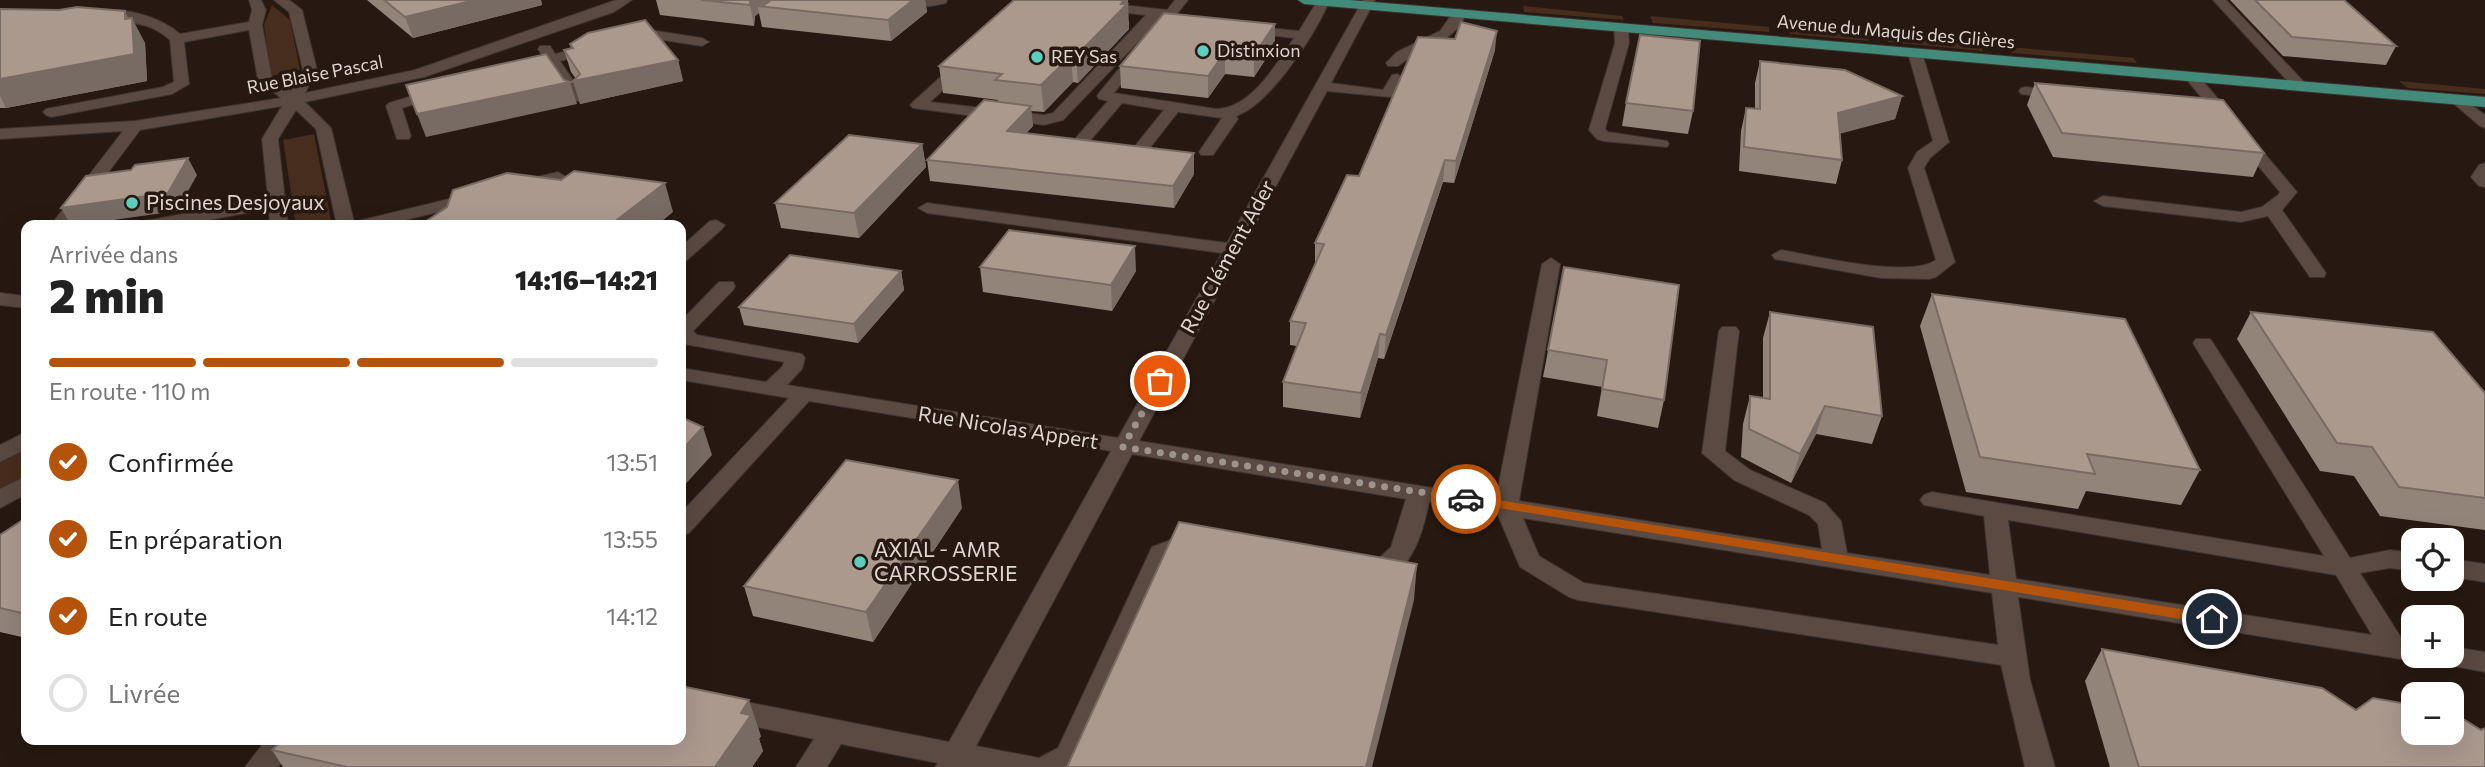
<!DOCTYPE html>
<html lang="fr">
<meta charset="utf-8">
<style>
:root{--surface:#fff;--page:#f6f6f6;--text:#222;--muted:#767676;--line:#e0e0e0;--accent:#b45309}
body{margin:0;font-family:Commissioner,sans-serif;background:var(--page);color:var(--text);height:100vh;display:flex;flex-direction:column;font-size:26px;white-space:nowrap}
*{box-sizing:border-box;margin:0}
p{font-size:23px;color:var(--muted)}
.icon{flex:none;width:38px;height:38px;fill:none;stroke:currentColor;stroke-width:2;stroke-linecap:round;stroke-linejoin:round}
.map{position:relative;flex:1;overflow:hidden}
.sheet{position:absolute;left:21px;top:220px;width:665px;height:525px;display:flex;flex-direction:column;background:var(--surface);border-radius:14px;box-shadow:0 7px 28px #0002}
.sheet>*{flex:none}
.tools{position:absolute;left:2401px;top:528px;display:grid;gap:14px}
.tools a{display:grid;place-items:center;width:63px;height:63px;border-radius:14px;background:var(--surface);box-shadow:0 7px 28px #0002;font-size:35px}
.pin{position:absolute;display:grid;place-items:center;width:60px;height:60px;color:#fff;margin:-30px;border:4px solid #fff;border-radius:50%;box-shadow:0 2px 7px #0007}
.courier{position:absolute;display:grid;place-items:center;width:70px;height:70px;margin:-35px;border:5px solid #b45309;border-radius:50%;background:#fff;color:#222;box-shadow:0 2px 9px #0007}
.summary em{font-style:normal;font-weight:800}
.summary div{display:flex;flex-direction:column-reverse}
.summary{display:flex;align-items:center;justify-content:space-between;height:119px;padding:0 28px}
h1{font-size:46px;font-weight:800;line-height:52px}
.bar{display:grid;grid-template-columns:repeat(4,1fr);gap:10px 7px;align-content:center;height:84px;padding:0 28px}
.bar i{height:9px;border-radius:5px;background:var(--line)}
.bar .on{background:var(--accent)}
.bar p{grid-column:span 4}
ol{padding:0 28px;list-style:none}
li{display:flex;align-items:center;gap:21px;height:77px}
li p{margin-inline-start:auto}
li .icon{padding:7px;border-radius:50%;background:var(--accent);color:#fff;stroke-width:4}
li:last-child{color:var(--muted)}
li i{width:38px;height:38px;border:4px solid var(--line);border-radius:50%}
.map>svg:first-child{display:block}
.green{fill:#472d1d}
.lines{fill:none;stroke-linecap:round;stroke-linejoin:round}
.minor-casing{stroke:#3d332f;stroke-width:2}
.major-casing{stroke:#3d332f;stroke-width:2}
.minor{fill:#5a4a41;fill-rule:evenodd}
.major{fill:#428b7b;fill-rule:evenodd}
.wall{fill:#93847a}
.shaded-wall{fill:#786b63}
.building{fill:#ab998e;stroke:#786b63;stroke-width:2}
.route{fill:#b45309}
.done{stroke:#9f948d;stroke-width:7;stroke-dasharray:0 12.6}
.poi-dot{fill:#5ccebb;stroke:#271911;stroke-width:2.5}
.labels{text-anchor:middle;stroke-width:7;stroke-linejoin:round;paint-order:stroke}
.far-street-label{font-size:18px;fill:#dfd6d0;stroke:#271911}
.far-poi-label{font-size:18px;fill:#dfd6d0;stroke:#271911;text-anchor:start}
.poi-label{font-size:21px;fill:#dfd6d0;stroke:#271911;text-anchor:start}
.street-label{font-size:21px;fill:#dfd6d0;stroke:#271911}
</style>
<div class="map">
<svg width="2485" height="767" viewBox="0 0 2485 767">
<rect width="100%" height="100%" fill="#271911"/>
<g class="green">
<path d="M 272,5 L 290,20 L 300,70 L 271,76 L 264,25 Z"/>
<path d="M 1523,6 L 1622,16 L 1624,20 L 1524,12 Z"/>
<path d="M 1650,16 L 1769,27 L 1769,32 L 1653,23 Z"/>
<path d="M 1788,28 L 1867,35 L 1869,41 L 1790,34 Z"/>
<path d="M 1885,36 L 1981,46 L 1983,51 L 1888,42 Z"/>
<path d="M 2010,47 L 2134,58 L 2137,63 L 2011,53 Z"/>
<path d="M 2399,81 L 2485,89 L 2485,94 L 2408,88 Z"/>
<path d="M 314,134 L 332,226 L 296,226 L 283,140 Z"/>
<path d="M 26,446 L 26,476 L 0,493 L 0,463 Z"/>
</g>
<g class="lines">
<defs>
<g id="minor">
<path d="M 249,0 L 261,0 L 266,10 L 262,25 L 272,78 L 291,91 L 303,70 L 289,12 L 274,0 L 289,0 L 302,10 L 317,70 L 305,93 L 415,70 L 616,0 L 632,0 L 614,12 L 424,77 L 305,102 L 331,128 L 354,222 L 474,193 L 483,198 L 480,202 L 380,226 L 337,226 L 316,129 L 296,110 L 278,139 L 288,226 L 270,226 L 269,209 L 175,226 L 136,226 L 145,221 L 268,198 L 262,139 L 282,106 L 140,130 L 68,226 L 50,226 L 123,131 L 0,139 L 0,129 L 135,121 L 281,98 L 258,80 L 249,30 L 184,42 L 189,84 L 172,94 L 51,117 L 46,115 L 43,112 L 46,109 L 163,87 L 174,82 L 170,40 C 146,18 122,24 93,18 L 93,12 C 122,6 158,15 180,34 L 249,22 L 252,10 Z"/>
<path d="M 889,0 L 947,0 L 946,3 C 929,7 902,11 889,0 Z"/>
<path d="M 1038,0 L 1080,0 L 1167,10 L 1175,0 L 1188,0 L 1114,93 L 1216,109 C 1252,108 1276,64 1294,38 L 1249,33 L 1242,29 L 1244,26 L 1299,31 L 1318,0 L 1329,2 C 1315,34 1270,105 1236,116 L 1238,119 L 1213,155 L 1201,155 L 1199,152 L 1222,118 L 1178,112 L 1149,149 L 1143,151 L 1135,146 L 1164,110 L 1122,103 L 1089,142 L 1077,142 L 1075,139 L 1108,101 L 1099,99 L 1097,96 L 1099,93 L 1162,17 L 1063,120 L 1044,125 L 913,108 L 910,105 L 913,102 L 957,62 L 962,61 L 969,65 L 967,68 L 930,102 L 1044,115 L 1053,113 L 1146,15 L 1044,4 Z"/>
<path d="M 1363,0 L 1375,0 L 1331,83 L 1383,90 L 1392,75 L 1397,74 L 1404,78 L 1394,96 L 1389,97 L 1327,91 L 1139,441 L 1496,498 L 1542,264 L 1551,258 L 1560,264 L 1519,501 L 1822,549 L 1818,524 L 1809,515 L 1734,480 L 1702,453 L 1719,331 L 1722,327 L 1736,327 L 1739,331 L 1725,451 L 1750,470 L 1825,503 L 1841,521 L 1847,553 L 1990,575 L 1984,516 L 1924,505 L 1920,500 L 1924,495 L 1932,492 L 2324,556 L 2193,343 L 2196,339 L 2210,339 L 2213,343 L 2350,558 L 2390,550 L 2413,553 L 2413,571 L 2390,568 L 2360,573 L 2402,639 L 2413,641 L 2413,656 L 2422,658 L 2413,661 L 2018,597 L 2030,680 L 2055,767 L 2025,767 L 2001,665 L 1578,600 L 1569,597 L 1520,567 L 1497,513 L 1429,502 C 1422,538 1410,575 1372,586 L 1363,583 L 1359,577 L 1391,547 L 1406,499 L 1132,454 L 976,746 L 1039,758 L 1058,748 L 1152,547 L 1191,532 L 1200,534 L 1203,540 L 1200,546 L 1171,558 L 1079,764 L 1074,767 L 935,767 L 938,763 L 841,744 L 827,767 L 796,767 L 814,739 L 681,711 L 681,689 L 949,742 L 1111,451 L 809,401 L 689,533 L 681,535 L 681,513 L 789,398 L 681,380 L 681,368 L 766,382 L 782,367 L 784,362 L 684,344 L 681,342 L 681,321 L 719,282 L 733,282 L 735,286 L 733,290 L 693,331 L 697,335 L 802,354 L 805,358 L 802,369 L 787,385 L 1118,438 L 1222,253 L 927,213 L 918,208 L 927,203 L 1227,243 ZM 1523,518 L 1992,593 L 1998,645 L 1584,583 L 1539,556 ZM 2008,520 L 2336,575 L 2372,635 L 2016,579 Z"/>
<path d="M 2213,0 L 2226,0 L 2305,83 L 2307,86 L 2305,89 L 2295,89 Z"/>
<path d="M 1460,9 L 1467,13 L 1458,28 L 1442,42 L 1416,53 L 1398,66 L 1388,66 L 1386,63 L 1397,52 L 1440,31 L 1455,10 Z"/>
<path d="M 1621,23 L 1628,27 L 1629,43 L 1605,129 L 1608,132 L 1667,141 L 1669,144 L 1667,147 L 1603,141 L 1597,139 L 1589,130 L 1615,43 L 1614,27 Z"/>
<path d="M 650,30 L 702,38 L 709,42 L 702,46 L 650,38 L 632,43 L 625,39 Z"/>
<path d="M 594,44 L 599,45 L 599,51 L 560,61 L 585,98 L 583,101 L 573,101 L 548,64 L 523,70 L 516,66 L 518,63 L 543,57 L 538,49 L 540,46 L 550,46 L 555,54 Z"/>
<path d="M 1915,49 L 1922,53 L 1949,142 L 1930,158 L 1924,168 L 1955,262 L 1936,277 L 1929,279 L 1881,278 L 1775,259 L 1772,255 L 1781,250 C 1817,256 1907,279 1936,260 L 1908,168 L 1917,152 L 1933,141 L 1908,53 Z"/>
<path d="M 2192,73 L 2197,74 L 2297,192 L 2282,210 L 2326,273 L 2324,277 L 2310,277 L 2268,216 L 2241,222 L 2103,206 L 2094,201 L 2103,196 L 2241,212 L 2262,207 L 2278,195 L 2280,192 L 2187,80 L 2185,77 Z"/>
<path d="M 2026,87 L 2061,91 L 2068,95 L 2061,99 L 2021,94 L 2019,91 L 2021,88 Z"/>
<path d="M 439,88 L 446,92 L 444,95 L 402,108 L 411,136 L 409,139 L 397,139 L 386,106 L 389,103 Z"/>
<path d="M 2458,95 L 2485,115 L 2485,128 L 2480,126 L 2453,103 L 2450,100 Z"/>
<path d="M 2485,163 L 2485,187 L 2479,186 L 2471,177 L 2479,165 Z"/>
<path d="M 558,172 L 566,177 L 564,181 L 526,190 L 518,185 L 520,181 Z"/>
<path d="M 716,220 L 725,225 L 722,229 L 687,260 L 681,261 L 681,247 L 710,221 Z"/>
<path d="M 0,293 L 26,296 L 26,308 L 0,305 Z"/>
<path d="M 26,432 L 26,449 L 0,462 L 0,445 Z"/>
<path d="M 26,476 L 26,494 L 0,508 L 0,489 Z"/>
<path d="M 2452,559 L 2485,564 L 2485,582 L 2452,577 Z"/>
<path d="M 2452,647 L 2485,652 L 2485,672 L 2438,663 L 2434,656 L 2452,656 Z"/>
<path d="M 266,740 L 298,740 L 278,767 L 245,767 Z"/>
</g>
<path id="major" d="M 1298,0 L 1349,0 L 2485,97 L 2485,107 L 1304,4 Z"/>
</defs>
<use href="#minor" class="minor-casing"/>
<use href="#major" class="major-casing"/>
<use href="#minor" class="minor"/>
<use href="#major" class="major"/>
</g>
<g class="wall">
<path d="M 367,0 L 541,0 L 542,5 L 413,38 Z"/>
<path d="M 656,0 L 925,0 L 927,12 L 891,41 L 762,27 L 759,13 L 755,16 L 754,26 L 660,15 Z"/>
<path d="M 2230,0 L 2344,0 L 2396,46 L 2386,65 L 2283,56 Z"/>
<path d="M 0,9 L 128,18 L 145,43 L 147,81 L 6,108 L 0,108 Z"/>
<path d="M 1129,21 L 1129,29 L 1078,83 L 1073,82 L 1044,112 L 1031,111 L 1033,126 L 1026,133 L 1194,153 L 1194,174 L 1174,208 L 930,181 L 927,160 L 998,102 L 998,100 L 943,93 L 939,66 Z"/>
<path d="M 1275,24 L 1275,45 L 1254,77 L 1225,74 L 1208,98 L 1121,88 L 1120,66 Z"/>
<path d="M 570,44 L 678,60 L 683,81 L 580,104 L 576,79 L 571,72 L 564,50 L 571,49 Z"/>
<path d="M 1495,50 L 1454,183 L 1443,182 L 1384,359 L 1378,358 L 1360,418 L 1283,407 L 1283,382 L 1297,346 L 1290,345 L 1290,321 L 1315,266 L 1315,243 L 1359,176 Z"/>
<path d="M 1760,61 L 1902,96 L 1895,119 L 1840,133 L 1842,160 L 1836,184 L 1739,171 L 1741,131 L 1746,108 L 1755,109 L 1755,83 Z"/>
<path d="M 2035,83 L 2264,153 L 2253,177 L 2053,157 L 2027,105 Z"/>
<path d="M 1626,103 L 1693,111 L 1688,134 L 1622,126 Z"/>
<path d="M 922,144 L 926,167 L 859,238 L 781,228 L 775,203 Z"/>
<path d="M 980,267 L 1136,271 L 1112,311 L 983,292 Z"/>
<path d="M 1564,267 L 1664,400 L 1658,428 L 1597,416 L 1602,387 L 1543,377 Z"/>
<path d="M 901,271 L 904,290 L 858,343 L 744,325 L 739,307 Z"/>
<path d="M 1932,294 L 2200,470 L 2181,505 L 2086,491 L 2078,509 L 1966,492 L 1920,326 Z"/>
<path d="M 1770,312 L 1882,416 L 1872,444 L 1816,434 L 1791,483 L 1741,457 L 1743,424 L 1750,396 L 1763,398 L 1763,338 Z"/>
<path d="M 2251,312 L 2485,393 L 2485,530 L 2380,516 L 2354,476 L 2320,471 L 2237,339 Z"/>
<path d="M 962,508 L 873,642 L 753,616 L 744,586 Z"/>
<path d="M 26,522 L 26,638 L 0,632 L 0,535 Z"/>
<path d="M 2102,649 L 2356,710 L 2481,730 L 2485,767 L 2110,767 L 2085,681 Z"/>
<path d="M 761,736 L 759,739 L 763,751 L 752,767 L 283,767 L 272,750 Z"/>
</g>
<g class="shaded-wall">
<path d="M 475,0 L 541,0 L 542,5 L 413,38 L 405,17 Z"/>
<path d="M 750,0 L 782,0 L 770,7 L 758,6 L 759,13 L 755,16 L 754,26 L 750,5 Z"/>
<path d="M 913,0 L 925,0 L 927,12 L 891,41 L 888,20 Z"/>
<path d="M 1124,0 L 1128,0 L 1129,29 L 1078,83 L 1076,56 Z"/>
<path d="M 125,11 L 132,27 L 132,18 L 145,43 L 147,81 L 6,108 L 0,96 L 0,79 L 125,19 Z"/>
<path d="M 1275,24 L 1275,45 L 1254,77 L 1254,55 Z"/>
<path d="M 1497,31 L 1495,50 L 1454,183 L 1456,161 Z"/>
<path d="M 1225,52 L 1225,74 L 1208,98 L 1208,76 Z"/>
<path d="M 1071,56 L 1073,82 L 1044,112 L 1041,85 Z"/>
<path d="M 678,60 L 683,81 L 580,104 L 573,81 Z"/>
<path d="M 570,82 L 577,104 L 426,137 L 417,114 Z"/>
<path d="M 1902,96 L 1895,119 L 1832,136 L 1838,113 Z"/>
<path d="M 1031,106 L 1033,126 L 1009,152 L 1007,131 Z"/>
<path d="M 922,144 L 926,167 L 859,238 L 854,213 Z"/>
<path d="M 1194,153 L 1194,174 L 1174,208 L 1173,186 Z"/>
<path d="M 188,158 L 197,175 L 177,211 L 71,226 L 61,208 Z"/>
<path d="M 1445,160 L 1443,182 L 1384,359 L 1386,335 Z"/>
<path d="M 665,183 L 673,212 L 656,226 L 609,226 Z"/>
<path d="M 1135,246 L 1136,271 L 1112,311 L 1111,285 Z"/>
<path d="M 901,271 L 904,290 L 858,343 L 854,324 Z"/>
<path d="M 1380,334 L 1378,358 L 1360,418 L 1361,393 Z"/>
<path d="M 1825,406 L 1816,434 L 1791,483 L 1800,454 Z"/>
<path d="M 703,427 L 712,455 L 681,489 L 681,451 Z"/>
<path d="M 958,480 L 962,508 L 873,642 L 866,612 Z"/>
<path d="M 1417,564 L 1414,600 L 1372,767 L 1366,767 Z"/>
<path d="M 749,700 L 761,736 L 759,739 L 763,751 L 752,767 L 715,767 L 741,713 Z"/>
</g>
<g class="building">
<path d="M 384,0 L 475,0 L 405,17 Z"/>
<path d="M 701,0 L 750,0 L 750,5 Z"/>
<path d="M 771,0 L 913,0 L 888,20 L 758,6 L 763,6 Z"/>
<path d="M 1014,0 L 1124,0 L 1121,4 L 1127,4 L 1076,56 L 1071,56 L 1041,85 L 995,80 L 1002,74 L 939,66 Z"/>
<path d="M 2255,0 L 2344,0 L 2396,46 L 2292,37 Z"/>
<path d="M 77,7 L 125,11 L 125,19 L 132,18 L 134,54 L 0,79 L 0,9 L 59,10 Z"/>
<path d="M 1164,13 L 1275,24 L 1254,55 L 1225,52 L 1208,76 L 1120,66 Z"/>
<path d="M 645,20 L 678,60 L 573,81 L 580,74 L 564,50 L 573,48 L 570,44 L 588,33 Z"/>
<path d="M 1461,22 L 1497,31 L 1456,161 L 1445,160 L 1386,335 L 1380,334 L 1361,393 L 1283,382 L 1306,323 L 1290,321 L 1324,244 L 1315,243 L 1347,175 L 1359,176 L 1418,37 L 1455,39 Z"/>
<path d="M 1640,35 L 1700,41 L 1693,111 L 1626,103 Z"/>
<path d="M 546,54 L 564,80 L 570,82 L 417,114 L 406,85 Z"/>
<path d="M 1760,61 L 1845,70 L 1902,96 L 1838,113 L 1842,160 L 1744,147 L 1746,108 L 1760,109 Z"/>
<path d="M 2035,83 L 2223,100 L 2264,153 L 2062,133 Z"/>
<path d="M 984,100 L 1031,106 L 1007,131 L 1194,153 L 1173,186 L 927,160 Z"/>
<path d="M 849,135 L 922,144 L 854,213 L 775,203 Z"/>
<path d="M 188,158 L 168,193 L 61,208 L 86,176 L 131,170 L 135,165 Z"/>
<path d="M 574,171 L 665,183 L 609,226 L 419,226 L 447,207 L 453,190 L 507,173 L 561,180 Z"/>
<path d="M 1009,230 L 1135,246 L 1111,285 L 980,267 Z"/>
<path d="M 790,255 L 901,271 L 854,324 L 739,307 Z"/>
<path d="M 1564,267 L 1679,285 L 1664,400 L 1602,389 L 1607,360 L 1548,350 Z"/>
<path d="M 1932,294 L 2125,319 L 2200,470 L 2087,454 L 2095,474 L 1980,457 Z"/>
<path d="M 1770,312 L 1873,327 L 1882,416 L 1825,406 L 1800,454 L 1749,429 L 1750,396 L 1770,399 Z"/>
<path d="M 2251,312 L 2433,332 L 2485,393 L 2485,498 L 2399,487 L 2372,447 L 2337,443 Z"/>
<path d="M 681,417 L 703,427 L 681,451 Z"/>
<path d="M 846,460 L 958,480 L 866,612 L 744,586 Z"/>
<path d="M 21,521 L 26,522 L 26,614 L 0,608 L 0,535 Z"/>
<path d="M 1179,522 L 1417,564 L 1366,767 L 1067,767 Z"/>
<path d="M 2102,649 L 2322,688 L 2356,710 L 2373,698 L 2413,705 L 2413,733 L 2452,733 L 2452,712 L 2481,730 L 2485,728 L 2485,767 L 2139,767 Z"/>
<path d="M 681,686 L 749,700 L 741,713 L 751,715 L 715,767 L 347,767 L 272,750 L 282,740 L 681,740 Z"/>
</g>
<path class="route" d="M 1466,495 L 2212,614 L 2219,619 L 2212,624 L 1462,502 L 1460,499 Z"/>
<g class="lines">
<path class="done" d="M 1160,381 L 1123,447 L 1466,499"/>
</g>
<g class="poi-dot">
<circle cx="1203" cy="51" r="7"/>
<circle cx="1037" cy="57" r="7"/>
<circle cx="132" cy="203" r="7"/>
<circle cx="860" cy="562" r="7"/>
</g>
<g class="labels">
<g class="far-street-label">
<text transform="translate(1896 32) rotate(5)" y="6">Avenue du Maquis des Glières</text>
<text transform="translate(315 75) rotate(-11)" y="6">Rue Blaise Pascal</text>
</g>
<g class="far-poi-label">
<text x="1217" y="57">Distinxion</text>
<text x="1051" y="63">REY Sas</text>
</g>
<g class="poi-label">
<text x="146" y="210">Piscines Desjoyaux</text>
<text x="874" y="557">AXIAL - AMR<tspan x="874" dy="24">CARROSSERIE</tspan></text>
</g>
<g class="street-label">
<text transform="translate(1228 257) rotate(-61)" y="7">Rue Clément Ader</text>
<text transform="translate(1008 428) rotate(9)" y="7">Rue Nicolas Appert</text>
</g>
</g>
</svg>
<div class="tools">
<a><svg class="icon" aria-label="locate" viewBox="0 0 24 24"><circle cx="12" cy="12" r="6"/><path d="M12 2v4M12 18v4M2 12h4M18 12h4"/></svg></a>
<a>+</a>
<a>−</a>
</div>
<div class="pin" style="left:1160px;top:381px;background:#ea580c"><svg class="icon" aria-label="bag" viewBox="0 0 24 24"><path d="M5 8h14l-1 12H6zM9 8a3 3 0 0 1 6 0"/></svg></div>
<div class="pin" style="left:2212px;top:619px;background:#1f2937"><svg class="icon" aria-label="home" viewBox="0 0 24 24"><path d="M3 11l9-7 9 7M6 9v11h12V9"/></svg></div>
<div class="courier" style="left:1466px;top:499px"><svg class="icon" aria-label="car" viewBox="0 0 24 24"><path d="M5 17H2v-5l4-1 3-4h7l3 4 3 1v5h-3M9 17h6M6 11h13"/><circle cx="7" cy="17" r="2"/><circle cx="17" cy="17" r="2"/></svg></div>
<section class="sheet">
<div class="summary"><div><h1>2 min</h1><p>Arrivée dans</p></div><em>14:16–14:21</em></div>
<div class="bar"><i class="on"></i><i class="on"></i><i class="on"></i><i></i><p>En route · 110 m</p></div>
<ol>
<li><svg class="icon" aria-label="check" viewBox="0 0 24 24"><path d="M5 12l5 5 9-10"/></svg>Confirmée<p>13:51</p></li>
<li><svg class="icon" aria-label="check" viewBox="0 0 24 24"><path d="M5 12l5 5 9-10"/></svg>En préparation<p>13:55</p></li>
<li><svg class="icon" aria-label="check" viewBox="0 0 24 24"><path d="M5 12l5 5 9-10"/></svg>En route<p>14:12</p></li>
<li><i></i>Livrée</li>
</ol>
</section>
</div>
